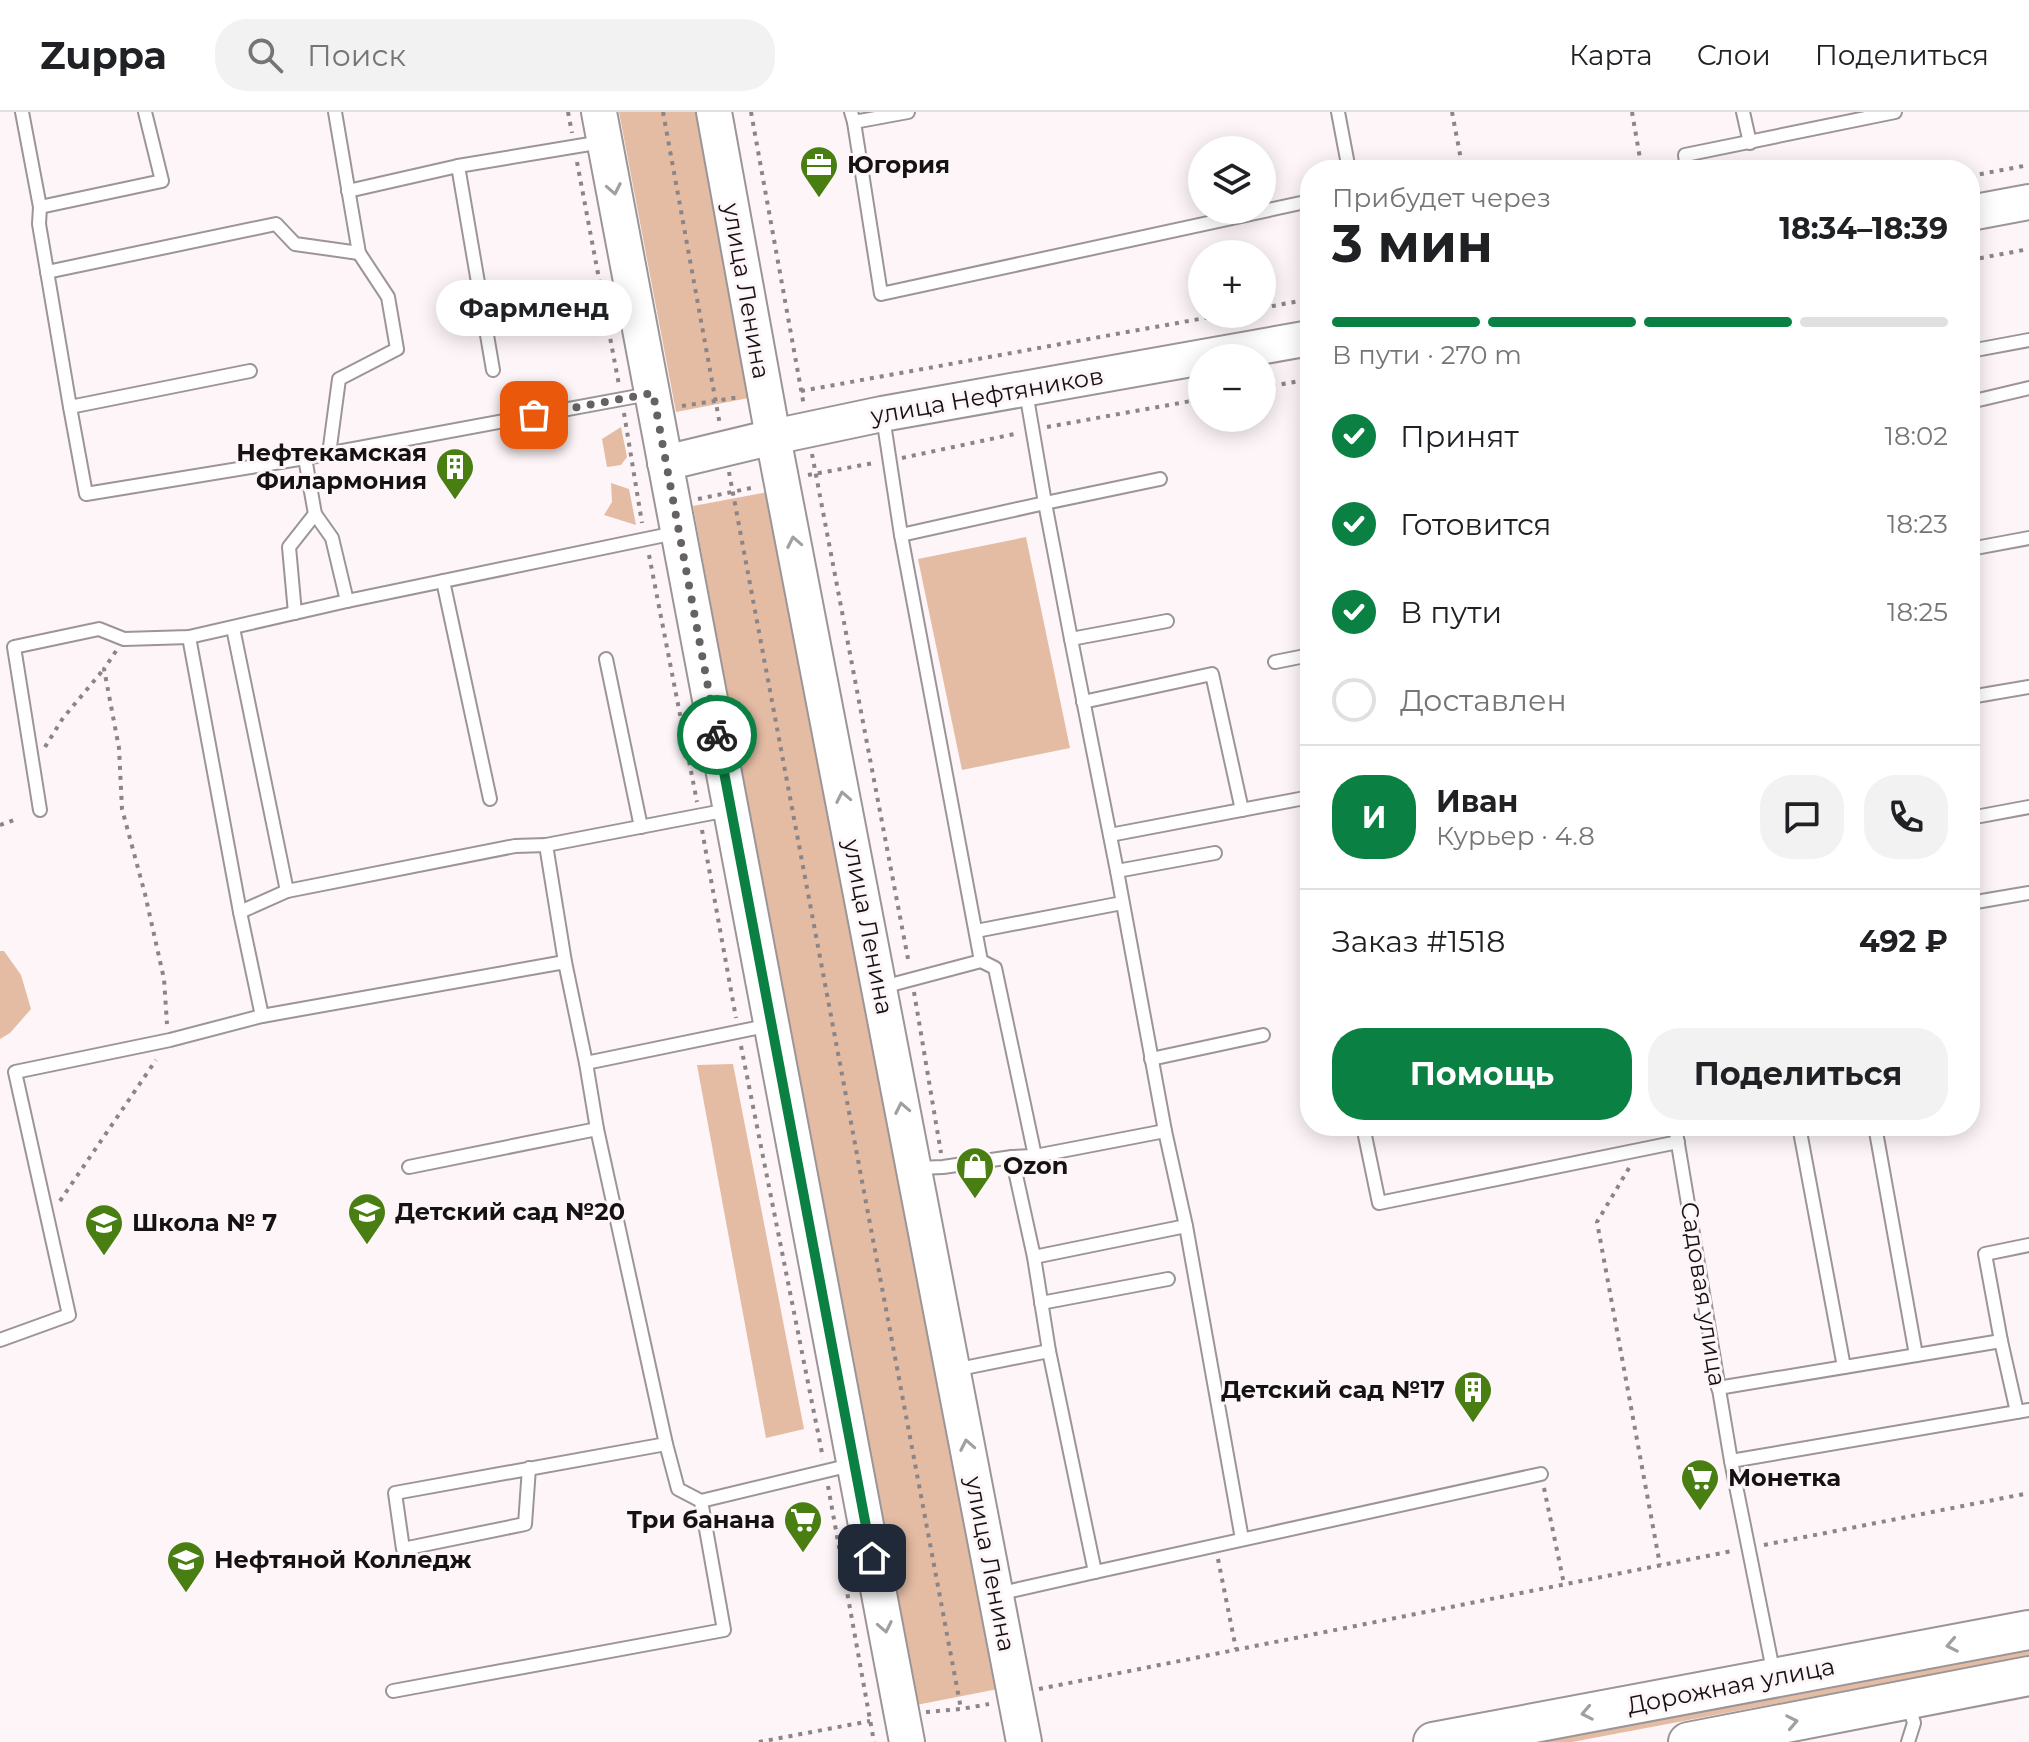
<!DOCTYPE html>
<html lang="ru">
<meta charset="utf-8">
<style>
:root{--surface:#fff;--page:#f2f2f2;--text:#202124;--muted:#757577;--line:#e0e0e0;--accent:#0b8043}
body{margin:0;font-family:Montserrat,sans-serif;background:var(--page);color:var(--text);height:100vh;display:flex;flex-direction:column;font-size:30px;white-space:nowrap}
*{box-sizing:border-box;margin:0}
p{font-size:26px;color:var(--muted)}
.icon{flex:none;width:44px;height:44px;fill:none;stroke:currentColor;stroke-width:2;stroke-linecap:round;stroke-linejoin:round}
.map{position:relative;flex:1;overflow:hidden}
.drawer{position:absolute;left:1300px;top:48px;width:680px;height:976px;display:flex;flex-direction:column;background:var(--surface);border-radius:32px;box-shadow:0 4px 20px #0003}
.drawer>*{flex:none}
.buttons{position:absolute;left:1188px;top:24px;display:grid;gap:16px}
.buttons a{display:grid;place-items:center;width:88px;height:88px;border-radius:50%;background:var(--surface);box-shadow:0 4px 20px #0003;font-size:40px}
.pin{position:absolute;display:grid;place-items:center;width:68px;height:68px;color:#fff;margin:-34px;border-radius:16px;box-shadow:0 4px 12px #0006}
.courier{position:absolute;display:grid;place-items:center;width:80px;height:80px;margin:-40px;border:6px solid #0b8043;border-radius:50%;background:#fff;color:#222;box-shadow:0 2px 10px #0007}
.bubble{position:absolute;height:56px;border-radius:28px;background:var(--surface);box-shadow:0 4px 20px #0003;font-size:26px;font-weight:700;line-height:56px;text-align:center}
.overview em{font-style:normal;font-weight:700}
.overview div{display:flex;flex-direction:column-reverse}
.overview{display:flex;align-items:center;justify-content:space-between;height:136px;padding:0 32px}
h1{font-size:52px;font-weight:700;line-height:60px}
.bar{display:grid;grid-template-columns:repeat(4,1fr);gap:12px 8px;align-content:center;height:96px;padding:0 32px}
.bar i{height:10px;border-radius:6px;background:var(--line)}
.bar .selected{background:var(--accent)}
.bar p{grid-column:span 4}
.line{display:flex;align-items:center;gap:20px;padding:0 32px;border-top:2px solid var(--line)}
.line div{flex:1}
.round{display:grid;place-items:center;flex:none;width:84px;height:84px;border-radius:32px;background:var(--page)}
ol{padding:0 32px;list-style:none}
li{display:flex;align-items:center;gap:24px;height:88px}
li p{margin-inline-start:auto}
li .icon{padding:8px;border-radius:50%;background:var(--accent);color:#fff;stroke-width:4}
li:last-child{color:var(--muted)}
li i{width:44px;height:44px;border:4px solid var(--line);border-radius:50%}
.action{display:flex;gap:16px;margin-top:auto;padding:16px 32px}
.action a{flex:1;height:92px;border-radius:32px;background:var(--accent);color:#fff;font-size:32px;font-weight:700;line-height:92px;text-align:center}
.action a+a{background:var(--page);color:var(--text)}
header{display:flex;align-items:center;gap:48px;box-sizing:border-box;height:112px;padding:0 40px;background:var(--surface);border-bottom:2px solid var(--line)}
header strong{font-size:38px}
nav{display:flex;gap:44px;margin-inline-start:auto;font-size:28px}
.search{width:560px;height:72px;background:var(--page);display:flex;align-items:center;gap:20px;box-sizing:border-box;padding:0 28px;border-radius:32px;color:var(--muted);font-size:30px}
.map>svg:first-child{display:block}
.green{fill:#e4bca4}
.lines{fill:none;stroke-linecap:round;stroke-linejoin:round}
.lane-casing{stroke:#9c9597;stroke-width:16}
.secondary-casing{stroke:#9c9597;stroke-width:38}
.primary-casing{stroke:#9c9597;stroke-width:42}
.path{stroke:#8b8587;stroke-width:4;stroke-dasharray:4 6;stroke-linecap:butt}
.lane{stroke:#fff;stroke-width:12}
.secondary{stroke:#fff;stroke-width:34}
.primary{stroke:#fff;stroke-width:38}
.oneway{stroke:#a1a0a1}
.done{stroke:#666163;stroke-width:8;stroke-dasharray:0 14.4}
.route{stroke:#0b8043;stroke-width:10}
.labels{text-anchor:middle;stroke-width:6;stroke-linejoin:round;paint-order:stroke}
.poi-label{font-size:24px;font-weight:bold;fill:#151213;stroke:#fdf5f7;text-anchor:start}
.street-label{font-size:24px;fill:#151213;stroke:#fdf5f7}
</style>
<header>
<strong>Zuppa</strong>
<div class="search"><svg class="icon" aria-label="search" viewBox="0 0 24 24"><circle cx="10" cy="10" r="6"/><path d="M15 15l6 6"/></svg>Поиск</div>
<nav><a>Карта</a><a>Слои</a><a>Поделиться</a></nav>
</header>
<div class="map">
<svg width="2029" height="1630" viewBox="0 0 2029 1630">
<rect width="100%" height="100%" fill="#fdf5f7"/>
<g class="green">
<path d="M 619,0 L 699,0 L 754,285 L 676,300 Z"/>
<path d="M 621,315 L 627,345 L 621,353 L 607,355 L 602,327 Z"/>
<path d="M 611,371 L 629,377 L 636,413 L 604,403 L 612,390 Z"/>
<path d="M 768,380 L 998,1577 L 911,1594 L 693,394 Z"/>
<path d="M 1026,425 L 1070,636 L 962,658 L 918,447 Z"/>
<path d="M 0,839 L 4,839 L 21,863 L 31,897 L 10,921 L 0,927 Z"/>
<path d="M 733,952 L 804,1317 L 766,1326 L 697,953 Z"/>
<path d="M 2029,1535 L 2029,1544 L 1572,1630 L 1519,1630 Z"/>
</g>
<g class="lines">
<defs>
<g id="lane">
<path d="M 22,0 L 40,95 L 39,112 L 70,295 L 250,259"/>
<path d="M 851,0 L 854,10 L 881,182 L 1310,89"/>
<path d="M 1338,0 L 1349,58"/>
<path d="M 1743,0 L 1750,31"/>
<path d="M 854,10 L 908,0"/>
<path d="M 458,54 L 493,258"/>
<path d="M 1687,58 L 1685,43 L 1895,0"/>
<path d="M 348,79 L 458,54 L 602,30"/>
<path d="M 40,95 L 162,69 L 145,0"/>
<path d="M 47,160 L 276,112 L 295,132 L 359,141"/>
<path d="M 1970,239 L 2029,228"/>
<path d="M 1970,290 L 2029,276"/>
<path d="M 70,295 L 86,382 L 305,346 L 649,282"/>
<path d="M 329,342 L 339,267 L 397,237 L 388,185 L 359,141 L 335,0"/>
<path d="M 305,346 L 315,402 L 332,426 L 347,489"/>
<path d="M 1160,367 L 1045,391 L 1071,527 L 1167,509"/>
<path d="M 901,423 L 1045,391 L 1026,280"/>
<path d="M 1970,437 L 2029,426"/>
<path d="M 443,469 L 490,687"/>
<path d="M 295,501 L 289,435 L 315,402"/>
<path d="M 233,516 L 287,779"/>
<path d="M 189,525 L 240,800 L 262,904"/>
<path d="M 606,547 L 641,715"/>
<path d="M 1275,550 L 1310,543"/>
<path d="M 1970,585 L 2029,575"/>
<path d="M 1083,590 L 1212,562 L 1242,698"/>
<path d="M 40,698 L 14,535 L 99,517 L 124,527 L 189,525 L 347,489 L 675,421"/>
<path d="M 1970,706 L 2029,695"/>
<path d="M 1110,723 L 1310,685"/>
<path d="M 546,733 L 565,850"/>
<path d="M 1117,759 L 1215,741"/>
<path d="M 1970,791 L 2029,781"/>
<path d="M 240,800 L 287,779 L 515,734 L 546,733 L 728,698"/>
<path d="M 976,819 L 1122,791"/>
<path d="M 981,849 L 995,856 L 1035,1044"/>
<path d="M 879,876 L 981,849 L 901,423 L 883,305"/>
<path d="M 1151,947 L 1263,923"/>
<path d="M 586,951 L 771,913"/>
<path d="M 1363,1014 L 1379,1091 L 1678,1030"/>
<path d="M 1675,1014 L 1731,1349"/>
<path d="M 1799,1014 L 1844,1255"/>
<path d="M 1875,1014 L 1916,1243"/>
<path d="M 1165,1019 L 1186,1114 L 1242,1427"/>
<path d="M 1012,1045 L 1034,1145 L 1186,1114"/>
<path d="M 409,1055 L 597,1017"/>
<path d="M 917,1056 L 943,1055 L 1012,1045 L 1035,1044 L 1165,1019 L 1117,759 L 1071,527"/>
<path d="M 1034,1145 L 1049,1239 L 1095,1460 L 1541,1362"/>
<path d="M 1041,1191 L 1168,1167"/>
<path d="M 0,1228 L 69,1203 L 15,960 L 170,928 L 262,904 L 565,850 L 586,951 L 597,1017 L 666,1332 L 678,1377 L 701,1389 L 851,1353"/>
<path d="M 954,1258 L 1049,1239"/>
<path d="M 1718,1276 L 2001,1229"/>
<path d="M 2017,1300 L 2001,1229 L 1985,1142 L 2029,1133"/>
<path d="M 529,1356 L 525,1412 L 403,1437 L 395,1381 L 666,1332"/>
<path d="M 997,1482 L 1095,1460"/>
<path d="M 1774,1563 L 1731,1349 L 2029,1298"/>
<path d="M 393,1579 L 724,1518 L 701,1389"/>
<path d="M 1908,1591 L 1914,1611 L 1908,1630"/>
</g>
<g id="secondary">
<path d="M 599,0 L 907,1630"/>
<path d="M 714,0 L 773,325 L 1024,1630"/>
<path d="M 1970,101 L 2029,90"/>
<path d="M 665,351 L 773,325 L 882,302 L 1310,226"/>
</g>
<g id="primary">
<path d="M 1433,1630 L 2029,1518"/>
<path d="M 1688,1630 L 2029,1564"/>
</g>
</defs>
<use href="#lane" class="lane-casing"/>
<use href="#secondary" class="secondary-casing"/>
<use href="#primary" class="primary-casing"/>
<g class="path">
<path d="M 568,0 L 572,21"/>
<path d="M 663,0 L 720,313"/>
<path d="M 751,0 L 804,294"/>
<path d="M 1452,0 L 1463,58"/>
<path d="M 1632,0 L 1642,58"/>
<path d="M 577,50 L 619,273"/>
<path d="M 1970,64 L 2029,53"/>
<path d="M 1970,148 L 2029,137"/>
<path d="M 1262,196 L 1310,187"/>
<path d="M 1262,276 L 1310,267"/>
<path d="M 801,279 L 1227,202"/>
<path d="M 682,294 L 740,285"/>
<path d="M 624,301 L 642,411"/>
<path d="M 1047,315 L 1202,287"/>
<path d="M 812,342 L 909,852"/>
<path d="M 902,346 L 1019,321"/>
<path d="M 729,360 L 961,1597"/>
<path d="M 808,363 L 874,351"/>
<path d="M 698,387 L 756,375"/>
<path d="M 649,443 L 697,690"/>
<path d="M 116,539 L 104,557 L 119,636 L 122,697 L 145,782 L 164,867 L 167,912"/>
<path d="M 45,635 L 63,606 L 104,557"/>
<path d="M 0,713 L 14,708"/>
<path d="M 702,718 L 736,906"/>
<path d="M 914,880 L 941,1041"/>
<path d="M 741,934 L 823,1346"/>
<path d="M 1629,1056 L 1597,1110 L 1660,1453"/>
<path d="M 60,1089 L 156,948"/>
<path d="M 828,1374 L 874,1630"/>
<path d="M 1544,1376 L 1564,1472"/>
<path d="M 1764,1433 L 2029,1381"/>
<path d="M 1218,1447 L 1236,1537"/>
<path d="M 1039,1577 L 1732,1439"/>
<path d="M 926,1600 L 961,1597 L 989,1592"/>
<path d="M 759,1630 L 870,1609"/>
</g>
<use href="#lane" class="lane"/>
<use href="#secondary" class="secondary"/>
<use href="#primary" class="primary"/>
</g>
<defs><path id="oneway-chevron" d="M-2-3.5L2.5 0L-2 3.5" fill="none" stroke-width="1.6" stroke-linecap="round" stroke-linejoin="round" transform="scale(2)"/></defs>
<g class="oneway">
<use href="#oneway-chevron" transform="translate(614 77) rotate(79)"/>
<use href="#oneway-chevron" transform="translate(794 430) rotate(-101)"/>
<use href="#oneway-chevron" transform="translate(843 685) rotate(-101)"/>
<use href="#oneway-chevron" transform="translate(902 996) rotate(-101)"/>
<use href="#oneway-chevron" transform="translate(967 1333) rotate(-101)"/>
<use href="#oneway-chevron" transform="translate(885 1515) rotate(79)"/>
<use href="#oneway-chevron" transform="translate(1952 1533) rotate(169)"/>
<use href="#oneway-chevron" transform="translate(1587 1601) rotate(169)"/>
<use href="#oneway-chevron" transform="translate(1792 1610) rotate(-11)"/>
</g>
<g class="lines">
<path class="done" d="M 534,303 L 653,281 L 717,623"/>
<path class="route" d="M 717,623 L 872,1446"/>
</g>
<defs>
<symbol id="office-pin" viewBox="-11 -11 22 30"><path d="M0 17L-7.5 6A9.5 9.5 0 1 1 7.5 6Z" fill="#497e13" stroke="#fdf5f7"/><path d="M-6-3h4V-5.5h4V-3h4V5H-6ZM-1-4.5V-3h2v-1.5ZM-6 0V1H6V0Z" fill="#fff"/></symbol>
<symbol id="building-pin" viewBox="-11 -11 22 30"><path d="M0 17L-7.5 6A9.5 9.5 0 1 1 7.5 6Z" fill="#497e13" stroke="#fdf5f7"/><path d="M-4-6H4V6H1V3H-1V6H-4ZM-2.5-4.3h1.7v1.8h-1.7ZM.8-4.3h1.7v1.8H.8ZM-2.5-1h1.7V.8h-1.7ZM.8-1h1.7V.8H.8Z" fill="#fff"/></symbol>
<symbol id="shop-pin" viewBox="-11 -11 22 30"><path d="M0 17L-7.5 6A9.5 9.5 0 1 1 7.5 6Z" fill="#497e13" stroke="#fdf5f7"/><path d="M-5-2.5h2.3a2.7 3.5 0 0 1 5.4 0H5L5.5 6h-11ZM-1.5-2.5h3a1.5 2.3 0 0 0-3 0Z" fill="#fff"/></symbol>
<symbol id="school-pin" viewBox="-11 -11 22 30"><path d="M0 17L-7.5 6A9.5 9.5 0 1 1 7.5 6Z" fill="#497e13" stroke="#fdf5f7"/><path d="M0-5L7-2L0 1L-7-2ZM-4 1L0 2.5L4 1V4Q0 6-4 4Z" fill="#fff"/></symbol>
<symbol id="supermarket-pin" viewBox="-11 -11 22 30"><path d="M0 17L-7.5 6A9.5 9.5 0 1 1 7.5 6Z" fill="#497e13" stroke="#fdf5f7"/><path d="M-6-5.5h2.5l.6 2H6L4.5 2H-2.5L-4.4-4H-6ZM-1.5 3.2a1.3 1.3 0 1 0 .1 0ZM3 3.2a1.3 1.3 0 1 0 .1 0Z" fill="#fff"/></symbol>
<symbol id="university-pin" viewBox="-11 -11 22 30"><path d="M0 17L-7.5 6A9.5 9.5 0 1 1 7.5 6Z" fill="#497e13" stroke="#fdf5f7"/><path d="M0-5L7-2L0 1L-7-2ZM-4 1L0 2.5L4 1V4Q0 6-4 4Z" fill="#fff"/></symbol>
</defs>
<g fill-rule="evenodd">
<use href="#office-pin" x="797" y="31" width="44" height="60"/>
<use href="#building-pin" x="433" y="333" width="44" height="60"/>
<use href="#shop-pin" x="953" y="1032" width="44" height="60"/>
<use href="#school-pin" x="345" y="1078" width="44" height="60"/>
<use href="#school-pin" x="82" y="1089" width="44" height="60"/>
<use href="#building-pin" x="1451" y="1256" width="44" height="60"/>
<use href="#supermarket-pin" x="1678" y="1344" width="44" height="60"/>
<use href="#supermarket-pin" x="781" y="1386" width="44" height="60"/>
<use href="#university-pin" x="164" y="1426" width="44" height="60"/>
</g>
<g class="labels">
<g class="poi-label">
<text x="847" y="61">Югория</text>
<text x="427" y="349" text-anchor="end">Нефтекамская<tspan x="427" dy="28">Филармония</tspan></text>
<text x="1003" y="1062">Ozon</text>
<text x="395" y="1108">Детский сад №20</text>
<text x="132" y="1119">Школа № 7</text>
<text x="1445" y="1286" text-anchor="end">Детский сад №17</text>
<text x="1728" y="1374">Монетка</text>
<text x="775" y="1416" text-anchor="end">Три банана</text>
<text x="214" y="1456">Нефтяной Колледж</text>
</g>
<g class="street-label">
<text transform="translate(746 179) rotate(80)" y="8">улица Ленина</text>
<text transform="translate(987 284) rotate(-10)" y="8">улица Нефтяников</text>
<text transform="translate(868 815) rotate(79)" y="8">улица Ленина</text>
<text transform="translate(1703 1182) rotate(81)" y="8">Садовая улица</text>
<text transform="translate(990 1452) rotate(79)" y="8">улица Ленина</text>
<text transform="translate(1731 1574) rotate(-11)" y="8">Дорожная улица</text>
</g>
</g>
</svg>
<div class="buttons">
<a><svg class="icon" aria-label="layers" viewBox="0 0 24 24"><path d="M12 4l9 5-9 5-9-5zM3 14l9 5 9-5"/></svg></a>
<a>+</a>
<a>−</a>
</div>
<div class="pin" style="left:534px;top:303px;background:#ea580c"><svg class="icon" aria-label="bag" viewBox="0 0 24 24"><path d="M5 8h14l-1 12H6zM9 8a3 3 0 0 1 6 0"/></svg></div>
<div class="pin" style="left:872px;top:1446px;background:#1f2937"><svg class="icon" aria-label="home" viewBox="0 0 24 24"><path d="M3 11l9-7 9 7M6 9v11h12V9"/></svg></div>
<div class="courier" style="left:717px;top:623px"><svg class="icon" aria-label="bike" viewBox="0 0 24 24"><circle cx="6" cy="16" r="4"/><circle cx="18" cy="16" r="4"/><path d="M6 16l4-8h5l3 8M10 8l3 8H6M13 5h3"/></svg></div>
<div class="bubble" style="left:436px;top:168px;width:196px">Фармленд</div>
<section class="drawer">
<div class="overview"><div><h1>3 мин</h1><p>Прибудет через</p></div><em>18:34–18:39</em></div>
<div class="bar"><i class="selected"></i><i class="selected"></i><i class="selected"></i><i></i><p>В пути · 270 m</p></div>
<ol>
<li><svg class="icon" aria-label="check" viewBox="0 0 24 24"><path d="M5 12l5 5 9-10"/></svg>Принят<p>18:02</p></li>
<li><svg class="icon" aria-label="check" viewBox="0 0 24 24"><path d="M5 12l5 5 9-10"/></svg>Готовится<p>18:23</p></li>
<li><svg class="icon" aria-label="check" viewBox="0 0 24 24"><path d="M5 12l5 5 9-10"/></svg>В пути<p>18:25</p></li>
<li><i></i>Доставлен</li>
</ol>
<div class="line" style="height:144px"><b class="round" style="background:var(--accent);color:#fff">И</b><div><b>Иван</b><p>Курьер · 4.8</p></div><a class="round"><svg class="icon" aria-label="chat" viewBox="0 0 24 24"><path d="M4 5h16v11H9l-5 4z"/></svg></a><a class="round"><svg class="icon" aria-label="phone" viewBox="0 0 24 24"><path d="M5 4h4l2 5-3 2q2 4 5 5l2-3 5 2v4C11 20 4 13 5 4z"/></svg></a></div>
<div class="line" style="height:104px"><div>Заказ #1518</div><b>492 ₽</b></div>
<div class="action"><a>Помощь</a><a>Поделиться</a></div>
</section>
</div>
